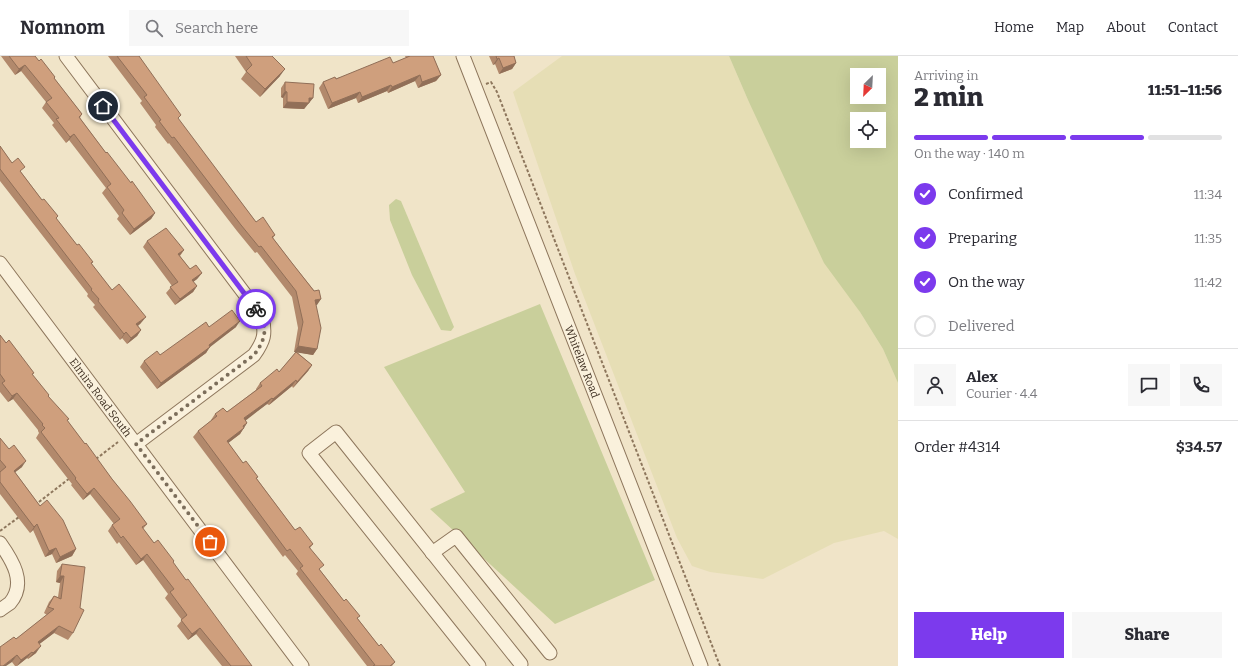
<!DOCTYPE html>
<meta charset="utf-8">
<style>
:root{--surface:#fff;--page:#f7f7f7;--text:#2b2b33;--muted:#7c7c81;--line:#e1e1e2;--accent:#7c3aed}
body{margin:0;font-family:Bitter,serif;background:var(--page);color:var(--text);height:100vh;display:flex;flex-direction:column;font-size:15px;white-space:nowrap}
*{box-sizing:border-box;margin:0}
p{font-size:13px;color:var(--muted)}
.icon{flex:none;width:22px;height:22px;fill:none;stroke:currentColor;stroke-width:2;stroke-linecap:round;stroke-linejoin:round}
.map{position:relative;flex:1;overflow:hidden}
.panel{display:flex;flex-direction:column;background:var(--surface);width:340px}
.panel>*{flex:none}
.needle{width:26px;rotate:204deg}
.fabs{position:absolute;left:850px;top:12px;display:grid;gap:8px}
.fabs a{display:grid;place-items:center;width:36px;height:36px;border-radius:0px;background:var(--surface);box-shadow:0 4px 16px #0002;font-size:20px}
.pin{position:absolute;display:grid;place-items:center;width:34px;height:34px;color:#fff;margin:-17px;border:2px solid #fff;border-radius:50%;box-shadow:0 1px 4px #0007}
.courier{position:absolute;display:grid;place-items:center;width:40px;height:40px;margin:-20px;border:3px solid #7c3aed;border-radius:50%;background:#fff;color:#222;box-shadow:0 1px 5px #0007}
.head em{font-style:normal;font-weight:800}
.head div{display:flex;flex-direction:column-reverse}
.head{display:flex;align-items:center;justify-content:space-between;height:68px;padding:0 16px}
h1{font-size:26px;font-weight:800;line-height:30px}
.bar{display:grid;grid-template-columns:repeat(4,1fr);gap:6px 4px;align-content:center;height:48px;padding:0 16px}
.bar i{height:5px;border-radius:3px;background:var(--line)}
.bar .active{background:var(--accent)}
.bar p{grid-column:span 4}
.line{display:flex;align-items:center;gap:10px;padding:0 16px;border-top:1px solid var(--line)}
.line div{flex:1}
.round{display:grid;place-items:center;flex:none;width:42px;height:42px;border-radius:0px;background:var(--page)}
ol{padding:0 16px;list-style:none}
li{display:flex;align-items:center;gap:12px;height:44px}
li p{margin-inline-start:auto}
li .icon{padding:4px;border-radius:50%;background:var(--accent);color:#fff;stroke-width:4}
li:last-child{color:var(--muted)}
li i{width:22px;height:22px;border:2px solid var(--line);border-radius:50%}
.button{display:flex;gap:8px;margin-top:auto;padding:8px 16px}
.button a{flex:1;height:46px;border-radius:0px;background:var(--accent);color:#fff;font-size:16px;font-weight:800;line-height:46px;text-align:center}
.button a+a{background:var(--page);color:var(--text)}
header{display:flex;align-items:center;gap:24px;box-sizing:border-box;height:56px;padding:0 20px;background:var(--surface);border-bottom:1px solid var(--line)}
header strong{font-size:19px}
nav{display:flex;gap:22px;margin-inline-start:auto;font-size:14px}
.search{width:280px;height:36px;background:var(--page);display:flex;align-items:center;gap:10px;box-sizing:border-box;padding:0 14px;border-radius:0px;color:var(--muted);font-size:15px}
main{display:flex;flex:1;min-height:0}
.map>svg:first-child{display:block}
.farmland{fill:#e6deb5}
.green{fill:#c9cf9b;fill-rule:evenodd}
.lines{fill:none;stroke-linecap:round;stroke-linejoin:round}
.minor-casing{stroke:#8d765c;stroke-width:15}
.path{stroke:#8d765c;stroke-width:2;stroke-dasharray:3 2;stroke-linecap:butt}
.minor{stroke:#faf1dc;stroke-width:13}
.wall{fill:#b2896c}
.shaded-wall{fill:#916f58}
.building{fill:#cf9f7d;stroke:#916f58}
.done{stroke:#7c6e5b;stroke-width:4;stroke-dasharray:0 7.2}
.route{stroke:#7c3aed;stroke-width:5}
.labels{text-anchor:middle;stroke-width:3;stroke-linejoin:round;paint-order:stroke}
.street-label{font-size:11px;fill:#3d2e20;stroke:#f7eed8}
</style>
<header>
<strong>Nomnom</strong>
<div class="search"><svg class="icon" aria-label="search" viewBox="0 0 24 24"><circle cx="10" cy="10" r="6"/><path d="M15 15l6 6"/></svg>Search here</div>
<nav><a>Home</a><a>Map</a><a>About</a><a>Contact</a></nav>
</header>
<main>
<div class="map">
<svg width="898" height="610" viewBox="0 0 898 610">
<rect width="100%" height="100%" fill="#f0e4c8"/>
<path class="farmland" d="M 562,0 L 729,0 L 748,44 L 860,256 L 883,293 L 898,327 L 898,483 L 884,475 L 834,487 L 763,523 L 710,516 L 692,510 L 677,482 L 575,218 L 513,36 Z"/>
<g class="green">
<path d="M 729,0 L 898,0 L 898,327 L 883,293 L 860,256 L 824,207 L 748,44 ZM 857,19 L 879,19 L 879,41 L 857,41 ZM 857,63 L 879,63 L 879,85 L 857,85 Z"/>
<path d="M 396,143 L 401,145 L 454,271 L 451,275 L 441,274 L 412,219 L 390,164 L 389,149 Z"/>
<path d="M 540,248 L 655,524 L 555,568 L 430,453 L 465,436 L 384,311 Z"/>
</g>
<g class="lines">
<defs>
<g id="minor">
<path d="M 66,0 L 262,261 C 266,278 264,285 254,299 L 136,388"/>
<path id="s1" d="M 463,0 L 701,610"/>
<path id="s2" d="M 0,207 L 302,610"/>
<path d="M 0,487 C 12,504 27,527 10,547 C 7,549 3,552 0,554"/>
<path d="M 432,497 L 456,480 L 550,597"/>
<path d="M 479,610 L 309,397 L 336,376 L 521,608"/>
</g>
</defs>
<use href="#minor" class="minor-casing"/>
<g class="path">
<path d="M 486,28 L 491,26 L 497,36 L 720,610"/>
<path d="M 96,403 L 118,386"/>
<path d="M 35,449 L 70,422"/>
<path d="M 0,475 L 19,461"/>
</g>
<use href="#minor" class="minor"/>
</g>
<g class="wall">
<path d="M 1,0 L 35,0 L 39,5 L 55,21 L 54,22 L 82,58 L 80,62 L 106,97 L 155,157 L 151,163 L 130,179 L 117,163 L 119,160 L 102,137 L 106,132 L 69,84 L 66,87 L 52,69 L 54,67 L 42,52 L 46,46 L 21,15 L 15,19 Z"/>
<path d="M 108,0 L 139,0 L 178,63 L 256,166 L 275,179 L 273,182 L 292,207 L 321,243 L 316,249 L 317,293 L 313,299 L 297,296 L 312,309 L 308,315 L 293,332 L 292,330 L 269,349 L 267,348 L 245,364 L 247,367 L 240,378 L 228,387 L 243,407 L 257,423 L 295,474 L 313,488 L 310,492 L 320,514 L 379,590 L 395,606 L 392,610 L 367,610 L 296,518 L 298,515 L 285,499 L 283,501 L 193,381 L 198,375 L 212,364 L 211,364 L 215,358 L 227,356 L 256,334 L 256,333 L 260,327 L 279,316 L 296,296 L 294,296 L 298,272 L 292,241 L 257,196 L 255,197 L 237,175 L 169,87 L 168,88 L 155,71 L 156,69 L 140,47 L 142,45 Z"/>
<path d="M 235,0 L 272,0 L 280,20 L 260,41 L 241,23 L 246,16 Z"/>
<path d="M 405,0 L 433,0 L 441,19 L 436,25 L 418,32 L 415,25 L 388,37 L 387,35 L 358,47 L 356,42 L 328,53 L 319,32 L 323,26 L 393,7 L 406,2 Z"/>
<path d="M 489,0 L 514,0 L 516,7 L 512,13 L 499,18 L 495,8 L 493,9 Z"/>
<path d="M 285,26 L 313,42 L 304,53 L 283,52 L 283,42 L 281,41 L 281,32 Z"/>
<path d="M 0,90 L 12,107 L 21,116 L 42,144 L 58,160 L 56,163 L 77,189 L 93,206 L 91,208 L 112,234 L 141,267 L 138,270 L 141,274 L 137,280 L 127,288 L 122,282 L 120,284 L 93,251 L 95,249 L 87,240 L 88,238 L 0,125 Z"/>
<path d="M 147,185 L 184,194 L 180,200 L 190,213 L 202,217 L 197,223 L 193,226 L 197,230 L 193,236 L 175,249 L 166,237 L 172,230 L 143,191 Z"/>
<path d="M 209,271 L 236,271 L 210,290 L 206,297 L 157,333 L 140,311 L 144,305 L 160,299 Z"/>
<path d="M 0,279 L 32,319 L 85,388 L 147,468 L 143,473 L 154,487 L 173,507 L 252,610 L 222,610 L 196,578 L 188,584 L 177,570 L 182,564 L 165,542 L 168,538 L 143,504 L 136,509 L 119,486 L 117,488 L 108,475 L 112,469 L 114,468 L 90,438 L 83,444 L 71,429 L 72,428 L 36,382 L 39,377 L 38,375 L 38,374 L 13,343 L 8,346 L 0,336 Z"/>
<path d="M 0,382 L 22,411 L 15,416 L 40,450 L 76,493 L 72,500 L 56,507 L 52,498 L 45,501 L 33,474 L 30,477 L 0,438 Z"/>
<path d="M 62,508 L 73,577 L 68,584 L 54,577 L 39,588 L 36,597 L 28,603 L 27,602 L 17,610 L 15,610 L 12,606 L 16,583 L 47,559 L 44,557 L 49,546 L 54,540 L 58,541 L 60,527 L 56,526 L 57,515 Z"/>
</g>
<g class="shaded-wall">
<path d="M 499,2 L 495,8 L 493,9 L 497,3 Z"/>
<path d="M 516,7 L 512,13 L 499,18 L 503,12 Z"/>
<path d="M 25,9 L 21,15 L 15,19 L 19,13 Z"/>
<path d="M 285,13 L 280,20 L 260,41 L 265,33 Z"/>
<path d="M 420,19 L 415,25 L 388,37 L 392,31 Z"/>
<path d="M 441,19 L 436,25 L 418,32 L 422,26 Z"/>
<path d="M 391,29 L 387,35 L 358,47 L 362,41 Z"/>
<path d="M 285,35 L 287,36 L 283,42 L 281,41 Z"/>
<path d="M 360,36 L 356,42 L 328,53 L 332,47 Z"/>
<path d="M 309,42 L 313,42 L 304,53 L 283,52 L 287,46 Z"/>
<path d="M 74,78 L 69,84 L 66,87 L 70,81 Z"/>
<path d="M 155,157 L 151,163 L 130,179 L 134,173 Z"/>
<path d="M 184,194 L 179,200 L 178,198 Z"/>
<path d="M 202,217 L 197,223 L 188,230 L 192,224 Z"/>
<path d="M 197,230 L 193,236 L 175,249 L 180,243 Z"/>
<path d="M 321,243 L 317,249 L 311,250 L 315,244 Z"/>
<path d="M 146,261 L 141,267 L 132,274 L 136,268 Z"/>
<path d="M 240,265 L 236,271 L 205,295 L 209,289 Z"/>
<path d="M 141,274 L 137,280 L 127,288 L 131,282 Z"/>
<path d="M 126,276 L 122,282 L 120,284 L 124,278 Z"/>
<path d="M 298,290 L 317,293 L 313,299 L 294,296 Z"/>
<path d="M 210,291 L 206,297 L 157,333 L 161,327 Z"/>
<path d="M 312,309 L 308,315 L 293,332 L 297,326 Z"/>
<path d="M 296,324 L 292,330 L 269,349 L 273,343 Z"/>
<path d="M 17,337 L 13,343 L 8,346 L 12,340 Z"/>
<path d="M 272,342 L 267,348 L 240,369 L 244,362 Z"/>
<path d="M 247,367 L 240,378 L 223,391 L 227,385 Z"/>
<path d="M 26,405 L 22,411 L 9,421 L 14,415 Z"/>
<path d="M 94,432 L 90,438 L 83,444 L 87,438 Z"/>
<path d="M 37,468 L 33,474 L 30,477 L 34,471 Z"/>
<path d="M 56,492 L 52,498 L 45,501 L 49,495 Z"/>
<path d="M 76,493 L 72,500 L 56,507 L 60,501 Z"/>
<path d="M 147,498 L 143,504 L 136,509 L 141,503 Z"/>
<path d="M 60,520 L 64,520 L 60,527 L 56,526 Z"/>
<path d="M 59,570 L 54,577 L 33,593 L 38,586 Z"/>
<path d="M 200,572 L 196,578 L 188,584 L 192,578 Z"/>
<path d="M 41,590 L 36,597 L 28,603 L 33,597 Z"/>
<path d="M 32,596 L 27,602 L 17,610 L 21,604 Z"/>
<path d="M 17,599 L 12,606 L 6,610 L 3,610 Z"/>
</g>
<g class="building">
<path d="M 9,0 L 35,0 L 39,5 L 41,3 L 55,21 L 54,22 L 82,58 L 79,61 L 106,97 L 107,96 L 131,127 L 132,125 L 155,157 L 134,173 L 122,157 L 124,154 L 107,131 L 111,128 L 74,78 L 70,81 L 56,63 L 59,62 L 46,46 L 52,42 L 25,9 L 19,13 Z"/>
<path d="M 117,0 L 139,0 L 181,59 L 178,62 L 256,166 L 263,161 L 275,179 L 272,181 L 292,207 L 314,235 L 319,234 L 321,243 L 315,244 L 321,272 L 317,293 L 298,290 L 303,266 L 296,235 L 261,190 L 259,191 L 241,169 L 174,81 L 172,82 L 159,65 L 161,64 L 144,41 L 147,39 Z"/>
<path d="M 246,0 L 272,0 L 285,13 L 265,33 L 246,15 L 252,9 Z"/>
<path d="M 410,0 L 433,0 L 441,19 L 422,26 L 420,19 L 392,31 L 391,29 L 362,41 L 360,36 L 332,47 L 323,26 L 335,21 L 336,23 L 390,1 L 393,7 Z"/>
<path d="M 496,0 L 514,0 L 516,7 L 503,12 L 499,2 L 497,3 Z"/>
<path d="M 285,26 L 314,28 L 313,42 L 309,42 L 309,47 L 287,46 L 287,36 L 285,35 Z"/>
<path d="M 0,90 L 12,107 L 18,102 L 25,111 L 20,115 L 42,144 L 44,143 L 58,160 L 56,162 L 77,189 L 79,188 L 93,206 L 91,207 L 112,234 L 119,228 L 146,261 L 136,268 L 141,274 L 131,282 L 126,276 L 124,278 L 98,245 L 99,243 L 91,234 L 92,233 L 0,113 Z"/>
<path d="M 166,172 L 184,194 L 178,198 L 190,213 L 196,209 L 202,217 L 192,224 L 197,230 L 180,243 L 170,231 L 178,226 L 147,185 Z"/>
<path d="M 232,254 L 240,265 L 209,289 L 210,291 L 161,327 L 144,305 L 157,295 L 160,299 L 206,266 L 209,271 Z"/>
<path d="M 0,279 L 6,287 L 9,284 L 34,317 L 32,318 L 49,339 L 48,340 L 69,363 L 67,364 L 85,388 L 86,387 L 112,423 L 130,445 L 147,468 L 142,471 L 154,487 L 158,484 L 174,505 L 173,506 L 186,524 L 188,523 L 252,610 L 231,610 L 200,572 L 192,578 L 181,564 L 187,559 L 170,536 L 174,533 L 147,498 L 141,503 L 123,480 L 121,482 L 112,469 L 120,463 L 94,432 L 87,438 L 75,423 L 76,422 L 41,376 L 45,372 L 42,369 L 43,368 L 17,337 L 12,340 L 2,327 L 5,325 L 0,318 Z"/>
<path d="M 296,296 L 312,309 L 297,326 L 296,324 L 273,343 L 272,342 L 244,362 L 247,367 L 243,370 L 244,372 L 227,385 L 243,407 L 246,405 L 258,421 L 256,422 L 295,474 L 300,471 L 313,488 L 309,491 L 324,509 L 319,513 L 344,545 L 346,543 L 360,560 L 357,562 L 379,590 L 381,588 L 395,606 L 390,610 L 373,610 L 375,609 L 300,512 L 303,510 L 290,493 L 287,495 L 198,375 L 217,360 L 215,358 L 223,352 L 227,356 L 262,330 L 260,327 L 277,313 L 279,316 Z"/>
<path d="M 0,382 L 9,393 L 14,389 L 26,405 L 14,415 L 40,450 L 47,444 L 63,464 L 76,493 L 60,501 L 56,492 L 49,495 L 37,468 L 34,471 L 0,426 L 0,416 L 6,411 L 0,404 Z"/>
<path d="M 62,508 L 85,511 L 80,552 L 84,554 L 73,577 L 59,570 L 38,586 L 41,590 L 33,597 L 32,596 L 21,604 L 17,599 L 3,610 L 0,610 L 0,591 L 14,581 L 16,583 L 54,553 L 48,551 L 54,540 L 61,543 L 64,520 L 60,520 Z"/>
</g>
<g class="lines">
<path class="done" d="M 210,486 L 136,388 L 254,299 C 266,283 269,270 256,253"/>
<path class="route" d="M 103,50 L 256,253"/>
</g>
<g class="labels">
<g class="street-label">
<text dy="4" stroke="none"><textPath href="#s1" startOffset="328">Whitelaw Road</textPath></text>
<text dy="4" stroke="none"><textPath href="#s2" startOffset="168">Elmira Road South</textPath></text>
</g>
</g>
</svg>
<div class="fabs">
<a><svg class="needle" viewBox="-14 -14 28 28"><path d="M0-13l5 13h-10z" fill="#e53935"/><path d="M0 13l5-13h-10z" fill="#7c7c81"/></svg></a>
<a><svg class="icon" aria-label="locate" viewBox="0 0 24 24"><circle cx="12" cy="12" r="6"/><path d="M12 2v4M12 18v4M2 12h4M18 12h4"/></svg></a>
</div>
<div class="pin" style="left:210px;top:486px;background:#ea580c"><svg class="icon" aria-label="bag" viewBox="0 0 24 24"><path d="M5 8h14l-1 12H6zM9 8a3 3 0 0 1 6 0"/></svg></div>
<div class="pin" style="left:103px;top:50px;background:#1f2937"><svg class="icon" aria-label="home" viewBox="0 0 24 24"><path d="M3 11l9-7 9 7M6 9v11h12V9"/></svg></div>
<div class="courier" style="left:256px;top:253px"><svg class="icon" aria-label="bike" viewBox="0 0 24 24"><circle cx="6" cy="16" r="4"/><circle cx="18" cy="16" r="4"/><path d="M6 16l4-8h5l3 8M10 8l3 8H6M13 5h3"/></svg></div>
</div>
<section class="panel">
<div class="head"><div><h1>2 min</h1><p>Arriving in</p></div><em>11:51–11:56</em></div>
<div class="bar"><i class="active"></i><i class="active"></i><i class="active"></i><i></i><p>On the way · 140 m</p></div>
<ol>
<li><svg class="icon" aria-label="check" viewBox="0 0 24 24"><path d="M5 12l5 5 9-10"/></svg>Confirmed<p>11:34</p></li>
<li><svg class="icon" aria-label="check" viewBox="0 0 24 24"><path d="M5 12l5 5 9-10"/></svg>Preparing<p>11:35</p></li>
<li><svg class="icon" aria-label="check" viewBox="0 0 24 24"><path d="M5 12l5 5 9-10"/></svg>On the way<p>11:42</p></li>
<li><i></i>Delivered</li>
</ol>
<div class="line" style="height:72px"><a class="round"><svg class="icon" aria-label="person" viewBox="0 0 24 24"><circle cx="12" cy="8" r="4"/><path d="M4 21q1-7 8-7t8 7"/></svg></a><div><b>Alex</b><p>Courier · 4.4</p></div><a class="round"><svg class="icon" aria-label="chat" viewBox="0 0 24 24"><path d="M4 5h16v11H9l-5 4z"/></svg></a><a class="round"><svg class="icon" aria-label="phone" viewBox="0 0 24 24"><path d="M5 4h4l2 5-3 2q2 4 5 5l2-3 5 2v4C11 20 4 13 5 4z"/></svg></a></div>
<div class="line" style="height:52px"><div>Order #4314</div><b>$34.57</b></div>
<div class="button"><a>Help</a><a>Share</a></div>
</section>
</main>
